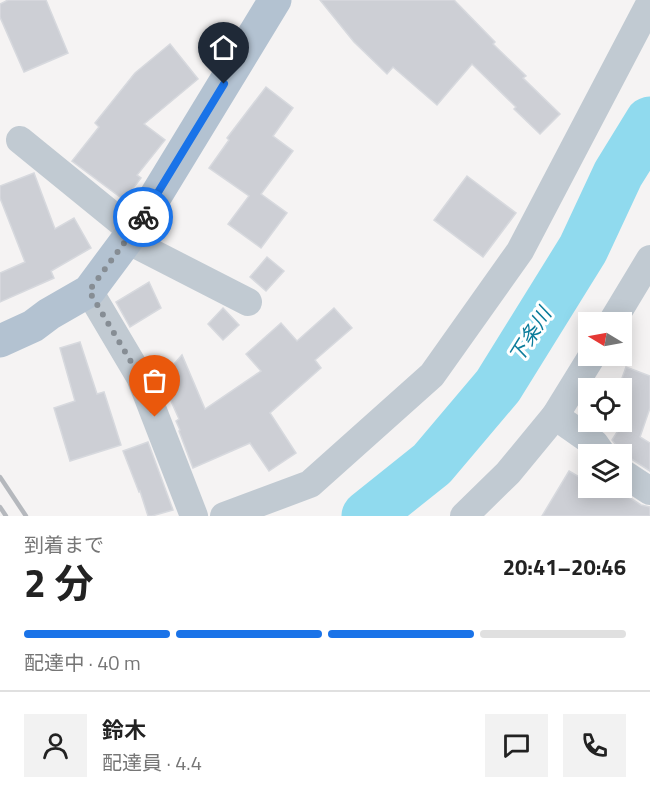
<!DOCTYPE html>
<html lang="ja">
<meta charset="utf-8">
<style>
:root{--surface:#fff;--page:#f2f2f2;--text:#222;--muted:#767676;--line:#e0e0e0;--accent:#1a73e8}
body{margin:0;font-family:"Titillium Web","Noto Sans JP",sans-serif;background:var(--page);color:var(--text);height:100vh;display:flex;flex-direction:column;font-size:22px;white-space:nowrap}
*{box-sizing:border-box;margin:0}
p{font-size:20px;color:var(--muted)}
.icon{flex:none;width:33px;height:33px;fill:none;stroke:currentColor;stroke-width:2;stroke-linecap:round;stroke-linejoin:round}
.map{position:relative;height:516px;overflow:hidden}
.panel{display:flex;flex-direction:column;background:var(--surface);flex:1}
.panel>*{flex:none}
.needle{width:39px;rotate:280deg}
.buttons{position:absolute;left:578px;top:312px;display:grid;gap:12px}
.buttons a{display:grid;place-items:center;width:54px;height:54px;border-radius:0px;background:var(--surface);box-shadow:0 3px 15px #0003;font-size:30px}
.pin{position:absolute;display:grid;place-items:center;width:51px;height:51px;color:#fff;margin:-62px -26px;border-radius:50% 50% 50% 0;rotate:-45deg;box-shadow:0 0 6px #0007}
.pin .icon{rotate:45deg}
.courier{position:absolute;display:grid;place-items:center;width:60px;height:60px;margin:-30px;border:4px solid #1a73e8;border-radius:50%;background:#fff;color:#222;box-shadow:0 2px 8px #0007}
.summary em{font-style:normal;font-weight:700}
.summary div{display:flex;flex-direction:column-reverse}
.summary{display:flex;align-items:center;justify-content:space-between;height:102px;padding:0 24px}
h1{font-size:39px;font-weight:700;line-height:45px}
.bar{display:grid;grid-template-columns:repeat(4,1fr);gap:9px 6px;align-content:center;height:72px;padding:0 24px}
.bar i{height:8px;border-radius:4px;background:var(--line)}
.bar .selected{background:var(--accent)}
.bar p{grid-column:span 4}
.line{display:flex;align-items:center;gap:15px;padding:0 24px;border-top:2px solid var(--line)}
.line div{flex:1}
.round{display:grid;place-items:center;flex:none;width:63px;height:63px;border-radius:0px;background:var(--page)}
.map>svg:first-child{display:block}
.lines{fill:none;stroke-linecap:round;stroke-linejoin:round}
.river{stroke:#90daee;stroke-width:51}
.building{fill:#cdcfd5;stroke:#d7d9de;stroke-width:1.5}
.minor{stroke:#c1cad2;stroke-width:28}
.major{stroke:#b3c2d1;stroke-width:33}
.rail{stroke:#b5b8bd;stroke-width:4.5}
.done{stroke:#868d94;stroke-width:6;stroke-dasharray:0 10.8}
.route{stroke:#1a73e8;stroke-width:8}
.labels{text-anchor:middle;stroke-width:6;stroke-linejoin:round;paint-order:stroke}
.water-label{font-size:20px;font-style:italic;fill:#0c7c9b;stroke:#fff}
</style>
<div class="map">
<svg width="650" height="516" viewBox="0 0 650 516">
<rect width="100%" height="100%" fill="#f5f3f3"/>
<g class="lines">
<path class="river" d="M 367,516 L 432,464 L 498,386 L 583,249 L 618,174 L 650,122"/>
</g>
<g class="building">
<path d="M 8,0 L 46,0 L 68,53 L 24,72 L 0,17 L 0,4 Z"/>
<path d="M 320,0 L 454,0 L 495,42 L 493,44 L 526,76 L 523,78 L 560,114 L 540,134 L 514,109 L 516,107 L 472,64 L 437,105 L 393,67 L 387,74 L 354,42 Z"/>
<path d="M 170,44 L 198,79 L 144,124 L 165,140 L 137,175 L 141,178 L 124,200 L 72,161 L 99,127 L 95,123 L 135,73 Z"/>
<path d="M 266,87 L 293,108 L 273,136 L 293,151 L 261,194 L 287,213 L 261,248 L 228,224 L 249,196 L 209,168 L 229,140 L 227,138 Z"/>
<path d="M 34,173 L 55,229 L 74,218 L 91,248 L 51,271 L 54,278 L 0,302 L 0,273 L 25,262 L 0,198 L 0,186 Z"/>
<path d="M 467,176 L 516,213 L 483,257 L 434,220 Z"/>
<path d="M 267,257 L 284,271 L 266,291 L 250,277 Z"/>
<path d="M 149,282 L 161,308 L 130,327 L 116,302 Z"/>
<path d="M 223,308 L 239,325 L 223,340 L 208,324 Z"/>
<path d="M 334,308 L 352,328 L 315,360 L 321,368 L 270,413 L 296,453 L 269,471 L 250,443 L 193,468 L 179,431 L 180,430 L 176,421 L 179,419 L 161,379 L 182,355 L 205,409 L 261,371 L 246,354 L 281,323 L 297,341 Z"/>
<path d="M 80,342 L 97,394 L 104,392 L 121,445 L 70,461 L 54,408 L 75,401 L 60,348 Z"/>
<path d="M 626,367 L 650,376 L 650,408 L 640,437 L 650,443 L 650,471 L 630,458 L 618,454 L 616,445 L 612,440 L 621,426 L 621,381 Z"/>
<path d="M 148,442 L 173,510 L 152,516 L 148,516 L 140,491 L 139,492 L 123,451 Z"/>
<path d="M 569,471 L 586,481 L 588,478 L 588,488 L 615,488 L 641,505 L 650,507 L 650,516 L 542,516 Z"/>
</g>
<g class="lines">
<g class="minor">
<path d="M 20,140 L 133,232"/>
<path d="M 127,240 L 248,302"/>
<path d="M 89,291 L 140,377 L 194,516"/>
<path d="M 612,322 L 650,259"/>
<path d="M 555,416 L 595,444 L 602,454"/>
<path d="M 621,472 L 650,491"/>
<path d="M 224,516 L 310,484 L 432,375 L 520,251 L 650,3"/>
<path d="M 464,516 L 508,473 L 555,416 L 592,356"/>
</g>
<path class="major" d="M 0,341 L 33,326 L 49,314 L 89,291 L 138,225 L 275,0"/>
<g class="rail">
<path d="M 0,477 L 26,516"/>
<path d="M 0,507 L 6,516"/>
</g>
</g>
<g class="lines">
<path class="done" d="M 143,217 L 89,291 L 140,377 L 155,417"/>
<path class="route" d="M 143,217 L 224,84"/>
</g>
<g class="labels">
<g class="water-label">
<text transform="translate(530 335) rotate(-58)" y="7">下条川</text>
</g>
</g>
</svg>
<div class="buttons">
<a><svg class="needle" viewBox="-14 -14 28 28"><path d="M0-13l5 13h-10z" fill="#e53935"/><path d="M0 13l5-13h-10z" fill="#767676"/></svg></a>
<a><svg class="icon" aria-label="locate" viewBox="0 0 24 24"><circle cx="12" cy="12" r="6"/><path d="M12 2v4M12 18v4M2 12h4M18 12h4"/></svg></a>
<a><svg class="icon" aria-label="layers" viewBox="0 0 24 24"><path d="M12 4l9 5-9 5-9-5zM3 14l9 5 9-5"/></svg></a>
</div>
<div class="pin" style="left:155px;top:417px;background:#ea580c"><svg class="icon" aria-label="bag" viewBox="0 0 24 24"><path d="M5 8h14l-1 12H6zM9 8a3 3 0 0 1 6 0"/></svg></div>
<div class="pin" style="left:224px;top:84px;background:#1f2937"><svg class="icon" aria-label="home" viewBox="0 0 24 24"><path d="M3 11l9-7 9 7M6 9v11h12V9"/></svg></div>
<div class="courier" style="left:143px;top:217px"><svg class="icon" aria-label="bike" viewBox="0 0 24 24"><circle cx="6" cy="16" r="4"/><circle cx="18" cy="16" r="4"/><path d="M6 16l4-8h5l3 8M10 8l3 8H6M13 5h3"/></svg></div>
</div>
<section class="panel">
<div class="summary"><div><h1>2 分</h1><p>到着まで</p></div><em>20:41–20:46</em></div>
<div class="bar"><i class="selected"></i><i class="selected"></i><i class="selected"></i><i></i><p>配達中 · 40 m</p></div>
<div class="line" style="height:108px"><a class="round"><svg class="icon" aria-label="person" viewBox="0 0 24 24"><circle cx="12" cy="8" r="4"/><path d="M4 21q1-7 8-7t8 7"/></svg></a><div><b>鈴木</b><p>配達員 · 4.4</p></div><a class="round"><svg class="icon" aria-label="chat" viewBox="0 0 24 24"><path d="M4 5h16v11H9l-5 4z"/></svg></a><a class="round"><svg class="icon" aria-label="phone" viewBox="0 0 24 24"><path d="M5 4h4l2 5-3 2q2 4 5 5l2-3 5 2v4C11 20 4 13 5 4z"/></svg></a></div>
</section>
